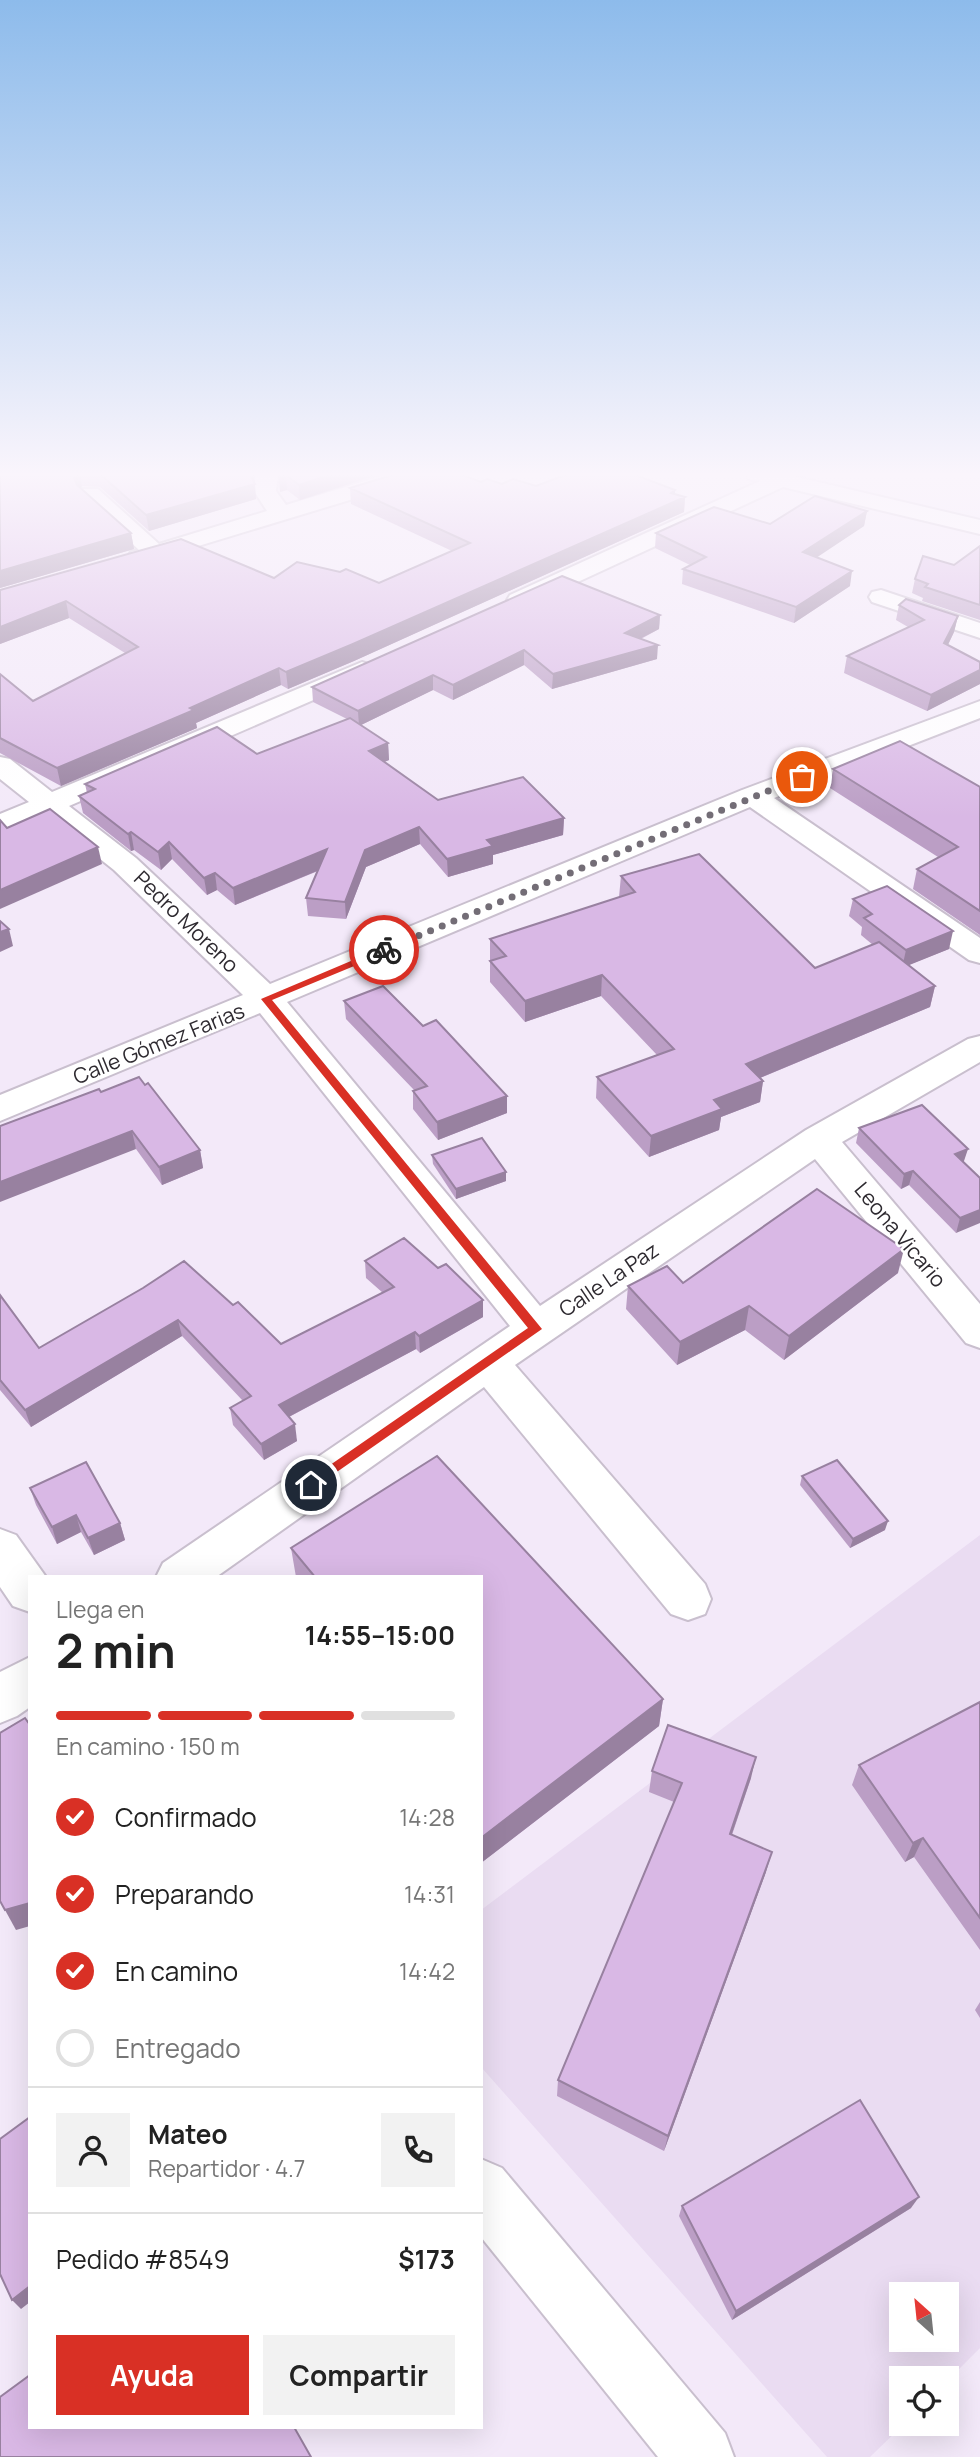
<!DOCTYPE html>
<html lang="es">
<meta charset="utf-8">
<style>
:root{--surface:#fff;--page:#f2f2f2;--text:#222;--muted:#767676;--line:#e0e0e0;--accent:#d93025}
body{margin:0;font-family:Manrope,sans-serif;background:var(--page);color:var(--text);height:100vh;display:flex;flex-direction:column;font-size:26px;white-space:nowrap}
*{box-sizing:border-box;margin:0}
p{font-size:23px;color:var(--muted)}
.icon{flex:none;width:38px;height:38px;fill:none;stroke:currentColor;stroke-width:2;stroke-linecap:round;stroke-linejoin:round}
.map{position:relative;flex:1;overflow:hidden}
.side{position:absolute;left:28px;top:1575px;width:455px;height:854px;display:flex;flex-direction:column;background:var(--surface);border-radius:0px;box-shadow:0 7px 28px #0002}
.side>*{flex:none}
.needle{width:46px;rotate:333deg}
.tools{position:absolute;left:889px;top:2282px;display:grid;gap:14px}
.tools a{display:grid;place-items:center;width:70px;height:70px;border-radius:0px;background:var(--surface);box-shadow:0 7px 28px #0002;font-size:35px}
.pin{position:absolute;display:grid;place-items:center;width:60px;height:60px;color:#fff;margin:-30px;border:4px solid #fff;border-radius:50%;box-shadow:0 2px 7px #0007}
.courier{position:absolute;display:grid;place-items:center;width:70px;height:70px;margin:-35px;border:5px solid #d93025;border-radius:50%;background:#fff;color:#222;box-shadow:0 2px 9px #0007}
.headline em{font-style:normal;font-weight:700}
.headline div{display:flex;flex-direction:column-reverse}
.headline{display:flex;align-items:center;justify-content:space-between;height:119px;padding:0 28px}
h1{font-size:46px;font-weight:700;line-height:52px}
.bar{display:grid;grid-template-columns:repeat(4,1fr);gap:10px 7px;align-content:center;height:84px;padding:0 28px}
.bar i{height:9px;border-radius:5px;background:var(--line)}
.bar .selected{background:var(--accent)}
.bar p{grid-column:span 4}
.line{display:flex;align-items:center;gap:18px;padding:0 28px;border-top:2px solid var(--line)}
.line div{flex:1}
.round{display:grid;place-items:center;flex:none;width:74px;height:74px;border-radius:0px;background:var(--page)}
ol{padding:0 28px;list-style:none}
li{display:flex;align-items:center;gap:21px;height:77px}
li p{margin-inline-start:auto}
li .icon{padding:7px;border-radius:50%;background:var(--accent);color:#fff;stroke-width:4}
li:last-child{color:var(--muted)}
li i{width:38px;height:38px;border:4px solid var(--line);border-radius:50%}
.cta{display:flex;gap:14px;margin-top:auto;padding:14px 28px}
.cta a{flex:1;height:80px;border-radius:0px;background:var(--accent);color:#fff;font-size:28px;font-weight:700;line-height:80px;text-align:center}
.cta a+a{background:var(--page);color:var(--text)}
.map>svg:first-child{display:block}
.built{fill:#eadcf2;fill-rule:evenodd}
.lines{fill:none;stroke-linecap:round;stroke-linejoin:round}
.minor-casing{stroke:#c9bfce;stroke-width:4}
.minor{fill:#fff;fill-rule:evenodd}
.wall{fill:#bb9ec5}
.shaded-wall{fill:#9881a0}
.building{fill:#d9b8e5;stroke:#9881a0;stroke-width:2}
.route{fill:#d93025}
.done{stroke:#736d76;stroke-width:7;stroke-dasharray:0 12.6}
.labels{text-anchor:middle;stroke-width:5;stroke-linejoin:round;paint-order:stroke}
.street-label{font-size:21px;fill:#2e2a30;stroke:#fff}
</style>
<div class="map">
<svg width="980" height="2457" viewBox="0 0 980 2457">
<rect width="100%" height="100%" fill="#f3e9f9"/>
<path class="built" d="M 980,1535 L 980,2348 L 947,2381 L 947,2378 L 901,2378 L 901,2424 L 904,2424 L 870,2457 L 827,2457 L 481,2067 L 481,1910 ZM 901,2294 L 947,2294 L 947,2340 L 901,2340 Z"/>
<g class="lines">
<defs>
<g id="minor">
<path d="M 256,474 L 278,474 L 276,491 L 286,505 L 388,474 L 421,474 L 419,479 L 139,564 L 131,562 L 127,557 L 131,552 L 139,550 L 79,494 L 82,489 L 98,489 L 159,544 L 267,511 L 254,491 Z"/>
<path d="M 746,474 L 784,474 L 980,520 L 980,534 L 783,487 L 528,605 L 519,607 L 510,605 L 507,600 L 510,595 L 760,481 L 748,479 Z"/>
<path d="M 881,590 L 980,623 L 980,638 L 872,602 L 869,597 L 872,592 Z"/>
<path d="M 362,662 L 371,665 L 375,670 L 371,675 L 69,806 L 136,858 L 270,984 L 742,790 L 980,701 L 980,718 L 774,798 L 980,938 L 980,963 L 969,960 L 750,807 L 287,1002 L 540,1306 L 806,1130 L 968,1039 L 980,1036 L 980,1062 L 842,1142 L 980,1304 L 980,1348 L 966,1343 L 815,1159 L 515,1365 L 705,1584 L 711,1599 L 705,1614 L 688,1620 L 671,1614 L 484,1387 L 216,1577 L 156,1577 L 163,1563 L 510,1326 L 260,1013 L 0,1121 L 0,1095 L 243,995 L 114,870 L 46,816 L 0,834 L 0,814 L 29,802 L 0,779 L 0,757 L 10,759 L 52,792 Z"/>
<path d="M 0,1529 L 16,1535 L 46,1577 L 30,1577 L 30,1612 L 13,1606 L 0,1587 Z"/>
<path d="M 30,1657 L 30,1707 L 17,1716 L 0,1723 L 0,1672 Z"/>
<path d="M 481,2159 L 502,2168 L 725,2433 L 734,2457 L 658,2457 L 481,2237 Z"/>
</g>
</defs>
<use href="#minor" class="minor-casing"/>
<use href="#minor" class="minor"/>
</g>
<g class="wall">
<path d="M 0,474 L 255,474 L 254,482 L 256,499 L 149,531 L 100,487 L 82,486 L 81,488 L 131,533 L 134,549 L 0,588 Z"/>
<path d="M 279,474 L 380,474 L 300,500 L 287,490 L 280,492 Z"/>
<path d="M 481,482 L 536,486 L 675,490 L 675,494 L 685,497 L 684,512 L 354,661 L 288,689 L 281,685 L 196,723 L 197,728 L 61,786 L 0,753 L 0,674 L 33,701 L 125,653 L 69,618 L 0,644 L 0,590 L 274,578 L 379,583 L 452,551 L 351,504 L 350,488 Z"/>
<path d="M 867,511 L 864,526 L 816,557 L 850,586 L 794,623 L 682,584 L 683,569 L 690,565 L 655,548 L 656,533 L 770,524 Z"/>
<path d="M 980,546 L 980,620 L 922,601 L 923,598 L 912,593 L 915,579 L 954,565 Z"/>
<path d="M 899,605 L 958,616 L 954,632 L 948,645 L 980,662 L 980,684 L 927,711 L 844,673 L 847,656 L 908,627 L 896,620 Z"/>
<path d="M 660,615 L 659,629 L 641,639 L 657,659 L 552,689 L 524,665 L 453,700 L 433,690 L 361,725 L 388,743 L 389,760 L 384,762 L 438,800 L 564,818 L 563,835 L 493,855 L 493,864 L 448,877 L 420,844 L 366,867 L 346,919 L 308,916 L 306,898 L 318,871 L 235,905 L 217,890 L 207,895 L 172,859 L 161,870 L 134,850 L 131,851 L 83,813 L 79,796 L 87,793 L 85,784 L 257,754 L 347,719 L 313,702 L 312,687 Z"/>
<path d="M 833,769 L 980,787 L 980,935 L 913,889 L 917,869 L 938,857 L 830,788 Z"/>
<path d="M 621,876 L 815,968 L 873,945 L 861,935 L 862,927 L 849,916 L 853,899 L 949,949 L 908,965 L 935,986 L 930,1007 L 760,1078 L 763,1081 L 760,1102 L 721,1117 L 719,1130 L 649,1157 L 596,1098 L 597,1077 L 657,1055 L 601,996 L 525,1022 L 490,982 L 490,961 L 491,961 L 490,960 L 490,939 L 619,897 Z"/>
<path d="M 344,1001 L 423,1026 L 507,1096 L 507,1113 L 438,1140 L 413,1109 L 413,1091 L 414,1090 L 346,1019 Z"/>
<path d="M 101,1092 L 200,1150 L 203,1168 L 162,1185 L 136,1149 Z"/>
<path d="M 859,1128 L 964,1163 L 980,1178 L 956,1233 L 909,1185 L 901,1189 L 856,1143 Z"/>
<path d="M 432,1155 L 506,1181 L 456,1199 L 433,1164 Z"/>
<path d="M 365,1261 L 483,1317 L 420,1353 L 416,1349 L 289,1417 L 297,1441 L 264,1460 L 233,1425 L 230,1408 L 243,1401 L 182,1336 L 31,1427 L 0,1390 L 0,1295 L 39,1348 L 233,1305 L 281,1344 L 383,1293 L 366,1278 Z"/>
<path d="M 898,1273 L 784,1360 L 745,1330 L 677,1365 L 626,1309 L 628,1286 Z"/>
<path d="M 437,1456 L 663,1699 L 659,1726 L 481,1863 L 481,1577 L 296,1577 L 291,1548 Z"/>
<path d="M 802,1476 L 885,1530 L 850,1548 L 800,1485 Z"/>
<path d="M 30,1488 L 120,1523 L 125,1540 L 94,1555 L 81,1532 L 57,1544 L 36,1505 Z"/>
<path d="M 980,1702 L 980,1950 L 914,1857 L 905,1862 L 852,1785 L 859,1765 Z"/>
<path d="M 652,1771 L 751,1778 L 732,1835 L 766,1872 L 664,2151 L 557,2096 L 558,2080 L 674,1802 L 649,1792 Z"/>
<path d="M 980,2002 L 980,2018 L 975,2010 Z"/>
<path d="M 682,2206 L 911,2208 L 732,2320 L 679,2216 Z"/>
</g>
<g class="shaded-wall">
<path d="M 77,474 L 80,474 L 82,486 L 77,493 L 74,477 Z"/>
<path d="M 250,474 L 255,474 L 253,484 L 255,484 L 256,499 L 149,531 L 146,515 Z"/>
<path d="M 332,474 L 380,474 L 300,500 L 299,485 Z"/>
<path d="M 286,475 L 287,490 L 280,492 L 279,477 Z"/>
<path d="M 675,490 L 675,502 L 685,497 L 684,512 L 354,661 L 288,689 L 286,672 Z"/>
<path d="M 867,511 L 864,526 L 801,568 L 803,552 Z"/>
<path d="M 131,533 L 134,549 L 0,588 L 0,571 Z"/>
<path d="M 852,571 L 850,586 L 794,623 L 796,607 Z"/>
<path d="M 66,601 L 69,618 L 0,644 L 0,627 Z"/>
<path d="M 660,615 L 659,629 L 624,647 L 625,633 Z"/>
<path d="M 958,616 L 954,632 L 941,659 L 944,643 Z"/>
<path d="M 658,645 L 657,659 L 552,689 L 553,674 Z"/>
<path d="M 524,650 L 524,665 L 453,700 L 453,685 Z"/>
<path d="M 279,668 L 281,685 L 196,723 L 197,728 L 61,786 L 57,768 Z"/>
<path d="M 980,670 L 980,684 L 927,711 L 931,695 Z"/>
<path d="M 433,675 L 433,690 L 359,726 L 358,711 Z"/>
<path d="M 388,743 L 389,760 L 370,768 L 369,751 Z"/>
<path d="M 564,818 L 563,835 L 493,855 L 493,864 L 448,877 L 447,859 L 487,840 Z"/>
<path d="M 419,827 L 420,844 L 366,867 L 346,919 L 345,902 L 365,850 Z"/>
<path d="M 131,832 L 134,850 L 131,851 L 128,834 Z"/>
<path d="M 169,842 L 172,859 L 161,870 L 158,852 Z"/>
<path d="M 98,847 L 102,864 L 0,909 L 0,890 Z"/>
<path d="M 327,849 L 329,866 L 235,905 L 233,888 Z"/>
<path d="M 215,873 L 217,890 L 207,895 L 204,878 Z"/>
<path d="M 9,929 L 13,946 L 0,952 L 0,932 Z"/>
<path d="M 953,931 L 949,949 L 902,968 L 906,950 Z"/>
<path d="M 602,975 L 601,996 L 525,1022 L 525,1001 Z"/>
<path d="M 935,986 L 930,1007 L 743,1085 L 746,1064 Z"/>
<path d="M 763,1081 L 760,1102 L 721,1117 L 719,1130 L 649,1157 L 651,1136 L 714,1100 Z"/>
<path d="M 507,1096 L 507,1113 L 438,1140 L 437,1122 Z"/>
<path d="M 132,1131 L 136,1149 L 0,1202 L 0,1182 Z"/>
<path d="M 968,1149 L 963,1164 L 955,1154 Z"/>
<path d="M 200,1150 L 203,1168 L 162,1185 L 159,1167 Z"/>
<path d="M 913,1171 L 909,1185 L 901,1189 L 904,1174 Z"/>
<path d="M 506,1172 L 506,1181 L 456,1199 L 456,1189 Z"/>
<path d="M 980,1210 L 980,1223 L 956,1233 L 960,1218 Z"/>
<path d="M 904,1249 L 898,1273 L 784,1360 L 789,1336 Z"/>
<path d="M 483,1300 L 483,1317 L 420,1353 L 419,1336 Z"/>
<path d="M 749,1306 L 745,1330 L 677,1365 L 680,1342 Z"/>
<path d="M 178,1320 L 182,1336 L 31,1427 L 25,1410 Z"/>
<path d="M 415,1332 L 416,1349 L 281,1421 L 279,1405 Z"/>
<path d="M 295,1424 L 297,1441 L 264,1460 L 261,1444 Z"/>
<path d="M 76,1515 L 81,1532 L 57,1544 L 52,1527 Z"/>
<path d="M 888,1521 L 885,1530 L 850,1548 L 853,1539 Z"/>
<path d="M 120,1523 L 125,1540 L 94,1555 L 88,1538 Z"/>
<path d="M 663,1699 L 659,1726 L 481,1863 L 481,1838 Z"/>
<path d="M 756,1757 L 751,1778 L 725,1854 L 730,1834 Z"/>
<path d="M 923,1838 L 914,1857 L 905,1862 L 913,1843 Z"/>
<path d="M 772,1852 L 766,1872 L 664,2151 L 668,2136 Z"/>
<path d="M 30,1903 L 30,1926 L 16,1930 L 5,1910 Z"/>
<path d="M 919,2197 L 911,2208 L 732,2320 L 736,2311 Z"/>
<path d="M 30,2286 L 30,2302 L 21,2309 L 12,2300 Z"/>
</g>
<g class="building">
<path d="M 0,474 L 77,474 L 74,477 L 77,485 L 131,533 L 0,571 Z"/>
<path d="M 100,474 L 250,474 L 255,484 L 146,515 Z"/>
<path d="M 279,474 L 332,474 L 299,485 L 286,475 L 279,477 Z"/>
<path d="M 395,474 L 460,474 L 481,482 L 487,479 L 502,484 L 513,479 L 536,486 L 568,474 L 633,474 L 675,490 L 671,493 L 685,497 L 353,644 L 286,672 L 279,668 L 190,708 L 194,710 L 57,768 L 0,738 L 0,674 L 33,701 L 138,647 L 66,601 L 0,627 L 0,590 L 181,539 L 274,578 L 297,562 L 340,572 L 346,569 L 379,583 L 470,543 L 350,488 Z"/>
<path d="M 815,496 L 867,511 L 803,552 L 852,571 L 796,607 L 683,569 L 706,557 L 656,533 L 714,507 L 770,524 Z"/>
<path d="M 980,546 L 980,605 L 925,587 L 928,584 L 915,579 L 923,556 L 954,565 Z"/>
<path d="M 562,576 L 660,615 L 625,633 L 658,645 L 553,674 L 524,650 L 453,685 L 433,675 L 358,711 L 312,687 Z"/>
<path d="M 906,599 L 958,616 L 944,643 L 980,662 L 980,670 L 931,695 L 847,656 L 924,620 L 899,605 Z"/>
<path d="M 350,718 L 388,743 L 369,751 L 438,800 L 523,777 L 564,818 L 487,840 L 493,846 L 447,859 L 419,827 L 365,850 L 345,902 L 306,898 L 327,849 L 233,888 L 215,873 L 204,878 L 169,842 L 158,852 L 131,832 L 128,834 L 79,796 L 95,789 L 85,784 L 217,727 L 257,754 Z"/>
<path d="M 900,741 L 980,787 L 980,911 L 917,869 L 958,847 L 833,769 Z"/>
<path d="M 50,809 L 98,847 L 0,890 L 0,820 L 7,828 Z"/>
<path d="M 699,854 L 815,968 L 879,942 L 935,986 L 746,1064 L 763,1081 L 714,1100 L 722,1109 L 651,1136 L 597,1077 L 674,1049 L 602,975 L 525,1001 L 490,961 L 506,956 L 490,939 L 635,892 L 621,876 Z"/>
<path d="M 887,886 L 953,931 L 906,950 L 864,918 L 872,914 L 853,899 Z"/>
<path d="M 0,921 L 9,929 L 0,932 Z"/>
<path d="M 383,986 L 423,1026 L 436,1020 L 507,1096 L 437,1122 L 413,1091 L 427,1086 L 344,1001 Z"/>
<path d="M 139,1077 L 145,1085 L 148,1083 L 200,1150 L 159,1167 L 132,1131 L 0,1182 L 0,1126 L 99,1089 L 101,1092 Z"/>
<path d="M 922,1105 L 968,1149 L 955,1154 L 980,1178 L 980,1210 L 960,1218 L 913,1171 L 904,1174 L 859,1128 Z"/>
<path d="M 482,1138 L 506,1172 L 456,1189 L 432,1155 Z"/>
<path d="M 817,1189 L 904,1249 L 789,1336 L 749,1306 L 680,1342 L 628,1286 L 667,1266 L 683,1283 Z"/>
<path d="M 404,1238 L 438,1268 L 446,1264 L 483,1300 L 419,1336 L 415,1332 L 279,1405 L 295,1424 L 261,1444 L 230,1408 L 251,1396 L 178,1320 L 25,1410 L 0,1380 L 0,1295 L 39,1348 L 143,1288 L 184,1261 L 233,1305 L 238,1302 L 281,1344 L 394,1287 L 365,1261 Z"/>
<path d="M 437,1456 L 663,1699 L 481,1838 L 481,1577 L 315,1577 L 291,1548 Z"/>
<path d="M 837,1460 L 888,1521 L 853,1539 L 802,1476 Z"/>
<path d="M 86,1462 L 120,1523 L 88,1538 L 76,1515 L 52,1527 L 30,1488 Z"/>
<path d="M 980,1702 L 980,1918 L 923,1838 L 913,1843 L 859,1765 Z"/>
<path d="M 25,1718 L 30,1725 L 30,1903 L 5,1910 L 0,1901 L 0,1733 Z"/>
<path d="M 668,1725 L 756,1757 L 730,1834 L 772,1852 L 668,2136 L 558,2080 L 682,1783 L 652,1771 Z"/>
<path d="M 860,2100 L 919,2197 L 736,2311 L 682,2206 Z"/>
<path d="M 30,2117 L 30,2286 L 12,2300 L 0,2274 L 0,2139 Z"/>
<path d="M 30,2375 L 30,2427 L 294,2427 L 311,2457 L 0,2457 L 0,2397 Z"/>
</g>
<linearGradient id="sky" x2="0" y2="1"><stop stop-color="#8dbbeb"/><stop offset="0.58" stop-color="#faf5fc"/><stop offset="1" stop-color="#faf5fc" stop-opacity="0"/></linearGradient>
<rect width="980" height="818" fill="url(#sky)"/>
<path class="route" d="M 384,947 L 389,950 L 388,952 L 272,1000 L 542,1329 L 311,1490 L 307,1489 L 307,1481 L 528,1328 L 261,999 Z"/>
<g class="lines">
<path class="done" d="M 384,950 L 802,777"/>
</g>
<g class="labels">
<g class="street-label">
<text transform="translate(186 922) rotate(44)" y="7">Pedro Moreno</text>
<text transform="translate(159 1044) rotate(-22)" y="7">Calle Gómez Farias</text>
<text transform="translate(900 1235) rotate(50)" y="7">Leona Vicario</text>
<text transform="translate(609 1280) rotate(-34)" y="7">Calle La Paz</text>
</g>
</g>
</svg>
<div class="tools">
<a><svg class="needle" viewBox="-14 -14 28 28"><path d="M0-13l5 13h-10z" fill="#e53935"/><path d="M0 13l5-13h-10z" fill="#767676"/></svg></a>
<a><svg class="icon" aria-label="locate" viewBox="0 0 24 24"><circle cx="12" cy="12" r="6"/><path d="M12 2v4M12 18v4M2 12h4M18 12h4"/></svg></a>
</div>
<div class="pin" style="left:802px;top:777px;background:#ea580c"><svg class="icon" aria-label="bag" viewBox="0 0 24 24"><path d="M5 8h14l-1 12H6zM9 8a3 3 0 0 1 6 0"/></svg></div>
<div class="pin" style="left:311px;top:1485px;background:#1f2937"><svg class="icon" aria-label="home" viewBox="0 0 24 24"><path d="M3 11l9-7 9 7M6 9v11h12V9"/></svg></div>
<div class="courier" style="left:384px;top:950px"><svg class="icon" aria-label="bike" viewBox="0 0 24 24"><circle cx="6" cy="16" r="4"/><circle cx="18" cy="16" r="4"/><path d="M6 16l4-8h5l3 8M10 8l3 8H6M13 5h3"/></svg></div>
<section class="side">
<div class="headline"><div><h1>2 min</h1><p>Llega en</p></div><em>14:55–15:00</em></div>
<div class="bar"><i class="selected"></i><i class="selected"></i><i class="selected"></i><i></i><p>En camino · 150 m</p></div>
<ol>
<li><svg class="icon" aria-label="check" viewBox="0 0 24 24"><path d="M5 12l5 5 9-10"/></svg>Confirmado<p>14:28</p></li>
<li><svg class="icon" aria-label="check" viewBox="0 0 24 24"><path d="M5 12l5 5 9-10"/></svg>Preparando<p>14:31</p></li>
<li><svg class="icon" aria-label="check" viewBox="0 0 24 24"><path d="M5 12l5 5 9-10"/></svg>En camino<p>14:42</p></li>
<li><i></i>Entregado</li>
</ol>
<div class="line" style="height:126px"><a class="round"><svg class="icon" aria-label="person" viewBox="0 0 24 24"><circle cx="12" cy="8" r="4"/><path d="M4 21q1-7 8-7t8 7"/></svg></a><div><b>Mateo</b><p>Repartidor · 4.7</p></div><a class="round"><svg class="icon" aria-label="phone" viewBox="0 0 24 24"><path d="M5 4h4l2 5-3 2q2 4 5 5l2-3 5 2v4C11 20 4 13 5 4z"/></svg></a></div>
<div class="line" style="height:91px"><div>Pedido #8549</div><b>$173</b></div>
<div class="cta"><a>Ayuda</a><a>Compartir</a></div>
</section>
</div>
